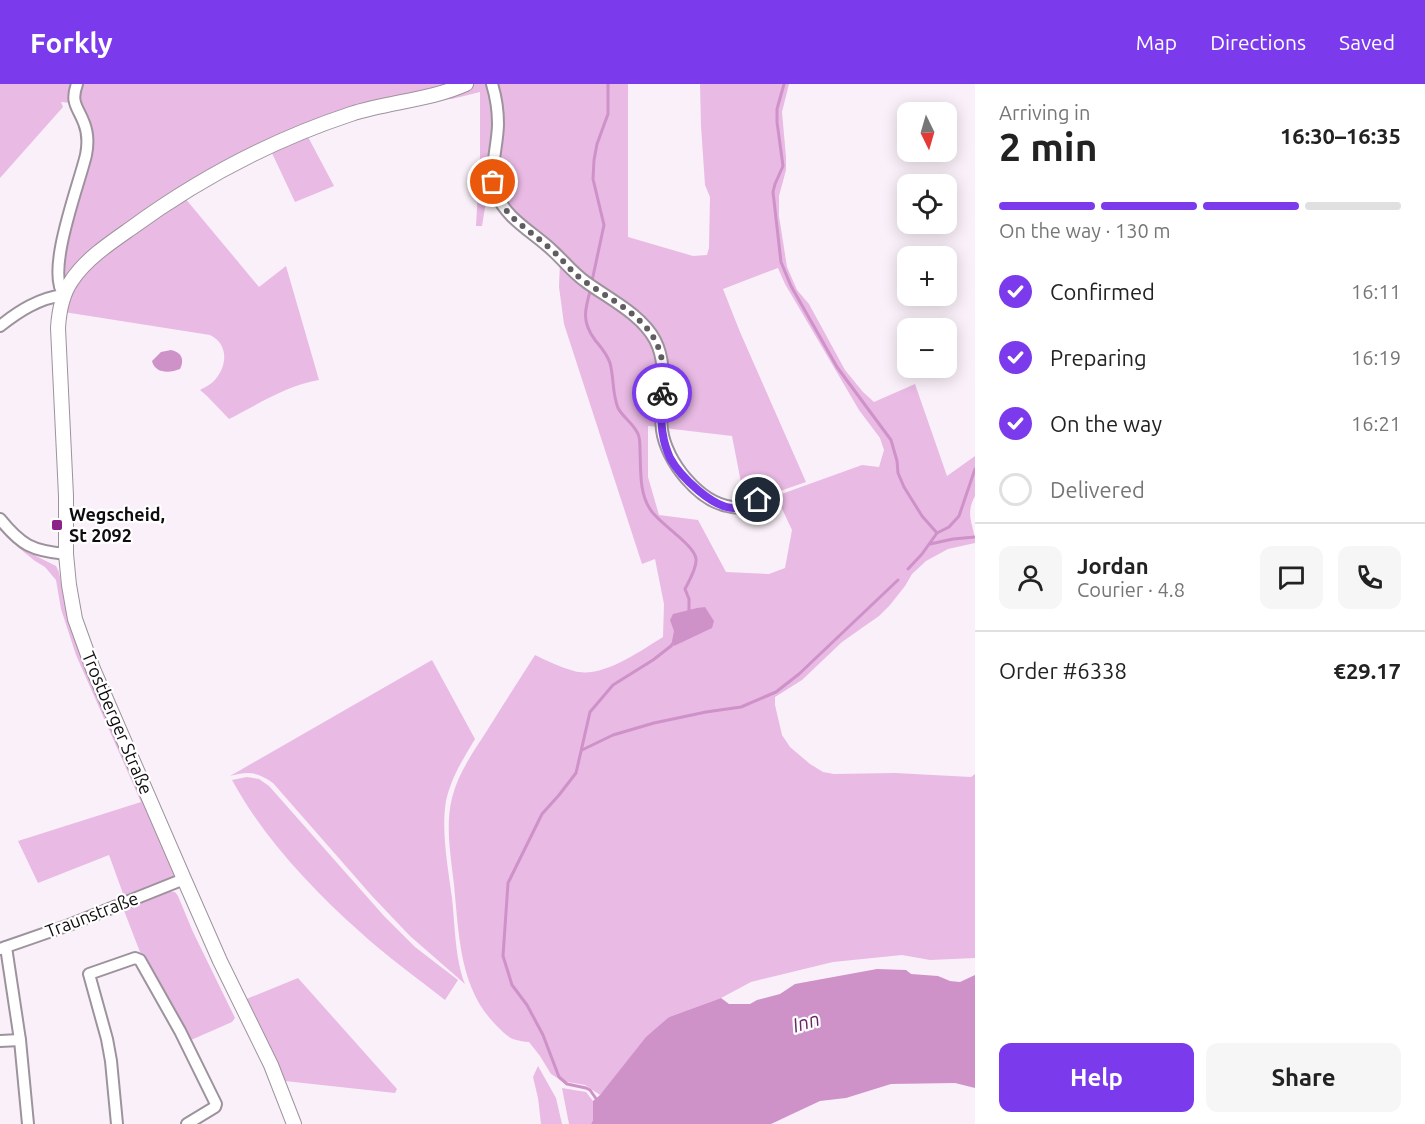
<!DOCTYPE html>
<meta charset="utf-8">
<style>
:root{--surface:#fff;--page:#f6f6f6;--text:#222;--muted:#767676;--line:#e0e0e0;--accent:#7c3aed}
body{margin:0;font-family:Ubuntu,sans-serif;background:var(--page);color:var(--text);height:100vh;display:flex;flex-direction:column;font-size:22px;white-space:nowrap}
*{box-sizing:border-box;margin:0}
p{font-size:20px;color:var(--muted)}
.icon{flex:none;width:33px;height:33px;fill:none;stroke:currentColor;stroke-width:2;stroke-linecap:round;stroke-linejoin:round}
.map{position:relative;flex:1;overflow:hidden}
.panel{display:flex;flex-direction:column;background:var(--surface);width:450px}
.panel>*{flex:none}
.needle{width:39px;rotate:175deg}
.tools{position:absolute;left:897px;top:18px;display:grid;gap:12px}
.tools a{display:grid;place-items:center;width:60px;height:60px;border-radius:12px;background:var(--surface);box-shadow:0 3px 15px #0003;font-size:30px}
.pin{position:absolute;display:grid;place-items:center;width:51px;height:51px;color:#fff;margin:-26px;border:3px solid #fff;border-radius:50%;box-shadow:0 2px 6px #0007}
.courier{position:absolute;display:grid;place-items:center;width:60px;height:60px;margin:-30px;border:4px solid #7c3aed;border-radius:50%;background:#fff;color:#222;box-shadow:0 2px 8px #0007}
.head em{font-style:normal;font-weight:700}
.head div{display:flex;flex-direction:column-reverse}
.head{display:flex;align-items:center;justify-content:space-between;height:102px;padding:0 24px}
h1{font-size:39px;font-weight:700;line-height:45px}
.bar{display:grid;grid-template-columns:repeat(4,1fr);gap:9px 6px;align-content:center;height:72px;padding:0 24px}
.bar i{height:8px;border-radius:4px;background:var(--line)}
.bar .on{background:var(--accent)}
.bar p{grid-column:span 4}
.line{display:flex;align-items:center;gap:15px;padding:0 24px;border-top:2px solid var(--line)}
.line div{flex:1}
.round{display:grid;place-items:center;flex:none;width:63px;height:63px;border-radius:12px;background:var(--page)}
ol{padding:0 24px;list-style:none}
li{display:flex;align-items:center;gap:18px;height:66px}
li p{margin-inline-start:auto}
li .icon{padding:6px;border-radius:50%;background:var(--accent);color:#fff;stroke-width:4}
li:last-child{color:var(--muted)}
li i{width:33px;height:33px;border:3px solid var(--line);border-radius:50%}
.cta{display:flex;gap:12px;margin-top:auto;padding:12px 24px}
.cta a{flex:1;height:69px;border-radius:12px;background:var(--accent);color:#fff;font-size:24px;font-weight:700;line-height:69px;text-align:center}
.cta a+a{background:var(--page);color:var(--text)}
header{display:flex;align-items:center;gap:36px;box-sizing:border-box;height:84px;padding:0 30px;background:var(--accent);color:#fff}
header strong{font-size:28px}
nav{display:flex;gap:33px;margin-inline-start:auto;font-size:21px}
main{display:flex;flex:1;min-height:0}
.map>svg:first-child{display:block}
.green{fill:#e9bae4;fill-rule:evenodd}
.water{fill:#ce92c8}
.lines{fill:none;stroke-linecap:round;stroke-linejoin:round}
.stream{stroke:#ce92c8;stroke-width:3}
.minor-casing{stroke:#9d939c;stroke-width:14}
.major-casing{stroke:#9d939c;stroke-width:16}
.minor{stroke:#fff;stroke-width:10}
.major{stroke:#fff;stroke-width:14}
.done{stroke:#615c61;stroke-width:6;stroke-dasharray:0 10.8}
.route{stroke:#7c3aed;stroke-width:8}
.poi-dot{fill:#8c2389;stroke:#fff;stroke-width:2}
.labels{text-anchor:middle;stroke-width:4.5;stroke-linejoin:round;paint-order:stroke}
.poi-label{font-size:18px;font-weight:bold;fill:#0f0c0f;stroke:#fff;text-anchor:start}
.street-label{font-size:18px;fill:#0f0c0f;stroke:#fff}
.water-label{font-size:20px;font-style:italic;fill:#6a2567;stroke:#fff}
</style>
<header>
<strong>Forkly</strong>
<nav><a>Map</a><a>Directions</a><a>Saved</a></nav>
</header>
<main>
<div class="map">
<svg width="975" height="1040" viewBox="0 0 975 1040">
<rect width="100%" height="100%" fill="#faf0f9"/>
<g class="green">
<path d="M 0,0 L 74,0 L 71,19 L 61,18 L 63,23 L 0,94 Z"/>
<path d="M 80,0 L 457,0 L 236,74 L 63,197 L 60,183 L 90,63 L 77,19 Z"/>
<path d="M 473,0 L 628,0 L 628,153 L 693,172 L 707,171 L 709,164 L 710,113 L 705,101 L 701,42 L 700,0 L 789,0 L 782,28 L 786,73 L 786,86 L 779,112 L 779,132 L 787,183 L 797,206 L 809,220 L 845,286 L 863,308 L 874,318 L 915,300 L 947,392 L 975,372 L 975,412 C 964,432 975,442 975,459 L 948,465 L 926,477 L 912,490 L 905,502 L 890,521 L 879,532 L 842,558 L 802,596 L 775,613 L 775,621 L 782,651 L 790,663 L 810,680 L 823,688 L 834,690 L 895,689 L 971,693 L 975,690 L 975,874 L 930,876 L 902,871 L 833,878 L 751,898 L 721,914 L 669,933 L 600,1011 L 585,1001 L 562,997 L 551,990 L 540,972 L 529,958 C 509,956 508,953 494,939 C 459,902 459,849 454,801 C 451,773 445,742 452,714 C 458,689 474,667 488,645 C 503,621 519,596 535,571 C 547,577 560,583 574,587 C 602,595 640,567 663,553 L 664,520 L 655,475 L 642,480 L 564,240 L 559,203 L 560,178 L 509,126 L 491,87 L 482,142 L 476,142 L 480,72 L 480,8 L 452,15 L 435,16 ZM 778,184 L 785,200 L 859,326 L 880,354 L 884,366 L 879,383 L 862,381 L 776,412 L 792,446 L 785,484 L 769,490 L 726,488 L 698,436 L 659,431 L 648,393 L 648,342 L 659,343 L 658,270 L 664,344 L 732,352 L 745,419 L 806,398 L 740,248 L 723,205 Z"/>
<path d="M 307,51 L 334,102 L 295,118 L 271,67 Z"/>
<path d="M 184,113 L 259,203 L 286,182 L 319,296 C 287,301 257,321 229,335 L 207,312 L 200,306 C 204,304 209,301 213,298 C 227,284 230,261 210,251 L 64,228 L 76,198 L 108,167 Z"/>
<path d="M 10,454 L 26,467 L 56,482 L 59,488 L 67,530 L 82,575 L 103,621 L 175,790 L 174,793 L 125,815 L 109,771 L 38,799 L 18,757 L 141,718 L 76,571 L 61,525 L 56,496 L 45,483 L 35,477 L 19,464 Z"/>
<path d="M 432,576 L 475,655 C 463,675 451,694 446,717 C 441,747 448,784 452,814 C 455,841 455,875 465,900 L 410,852 L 372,812 L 273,699 C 258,688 249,687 230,692 Z"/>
<path d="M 247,693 L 259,695 L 269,702 L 384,832 L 415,863 L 458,896 L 445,916 C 416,893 386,872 359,847 C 310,803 263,753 232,696 Z"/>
<path d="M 168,807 L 175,808 L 178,812 L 193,848 L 235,934 L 232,938 L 191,956 L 176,931 L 143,870 L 140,868 L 123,824 Z"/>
<path d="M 298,894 L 397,1005 L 395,1009 L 285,997 L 244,916 Z"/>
<path d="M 538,982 L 556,1014 L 562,1040 L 541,1040 L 538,1014 L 533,993 Z"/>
<path d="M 562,1004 L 586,1008 L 593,1017 L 593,1036 L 591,1040 L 569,1040 Z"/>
</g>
<g class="water">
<path d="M 171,266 C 181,268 185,275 180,285 C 170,289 155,290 152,277 L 161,268 Z"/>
<path d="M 705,523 L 714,537 L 712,544 L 674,562 L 672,557 L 674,547 L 670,536 L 673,530 L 697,524 Z"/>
<path d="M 877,885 L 906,886 L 911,890 L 938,892 L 950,897 L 960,898 L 975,891 L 975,1004 L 955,999 L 891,1000 L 846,1014 L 820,1017 L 771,1040 L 591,1040 L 593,1036 L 593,1017 L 600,1011 L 646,953 L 669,933 L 721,914 L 729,920 L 750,920 L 757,916 L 780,910 L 795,900 Z"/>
</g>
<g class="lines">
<g class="stream">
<path d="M 784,0 L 777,25 L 777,38 L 783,82 L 775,100 L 773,108 L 781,178 L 791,202 L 837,283 L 891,356 L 897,377 L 898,389 L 904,403 L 922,432 L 937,449"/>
<path d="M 592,197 L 604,141 L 593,95 L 594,76 L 597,60 L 608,30 L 608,0"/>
<path d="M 591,204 C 585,225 581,237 595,256 C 601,263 607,270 610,279 C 614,293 612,309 618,324 C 623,334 637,342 639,353 C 640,357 640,363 640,367 C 641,386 639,408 650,425 C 658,439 695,461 696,475 C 697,484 689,497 685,505 L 689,515 L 689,529"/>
<path d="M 930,460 L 953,455 L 975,453"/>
<path d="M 908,485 L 922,470 L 937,449 L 949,443 L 959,432 L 975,385"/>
<path d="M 582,666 L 613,651 L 654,639 L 706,628 L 741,623 L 776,608 L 799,590 L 898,496"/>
<path d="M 597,1016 L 590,1006 L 586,1004 L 567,1000 L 559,993 L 543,951 L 527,921 L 512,901 L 503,872 L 508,799 L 542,730 L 559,711 L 576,689 L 590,628 L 613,601 L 653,576 L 671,562 L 674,558"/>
</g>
<defs>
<g id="minor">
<path d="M 492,0 C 496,13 498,27 498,40 C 498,61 488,90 496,109 C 506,135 533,148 553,167 C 564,177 573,189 586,198 C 609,215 641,230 655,256 C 670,285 658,316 662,346 C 666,377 699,419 732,423 C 740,425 750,419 758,416"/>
<path d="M 0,242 C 19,227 39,214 64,211 C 45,188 79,101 86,71 C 88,61 88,49 84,39 C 78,23 70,19 77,0"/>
<path d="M 0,435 C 21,461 32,467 66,470"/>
<path d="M 6,863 L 20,956 L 28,1040"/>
<path d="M 0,865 L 69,841 L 184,795"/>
<path d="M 0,957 L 20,956"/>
<path d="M 117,1040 L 111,977 L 107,955 L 89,890 L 135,874 L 140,876 L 180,947 L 216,1020 L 215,1023 L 187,1040"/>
</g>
<path id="major" d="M 294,1040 L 271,981 L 220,877 L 184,795 L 93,585 L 75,535 L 69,501 L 66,470 L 66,412 L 58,244 C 59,227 62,210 72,196 C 86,175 110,159 130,145 C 197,96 272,56 351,30 C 388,18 431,16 466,0"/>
</defs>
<use href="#minor" class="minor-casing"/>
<use href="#major" class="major-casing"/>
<use href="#minor" class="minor"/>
<use href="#major" class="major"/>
</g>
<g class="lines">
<path class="done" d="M 493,98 C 496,111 502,122 511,132 C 525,145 540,155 554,168 C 563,176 570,186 580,194 C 609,216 652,233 661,272 C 664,284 663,297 662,309"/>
<path class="route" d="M 662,309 C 662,323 660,338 663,351 C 664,359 667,367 670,374 C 680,392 713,425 735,424 C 743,423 751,419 758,416"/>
</g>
<rect class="poi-dot" x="51" y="435" width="12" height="12" rx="3"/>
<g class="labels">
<g class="poi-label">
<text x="69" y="437">Wegscheid,<tspan x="69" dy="21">St 2092</tspan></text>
</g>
<g class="street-label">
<text transform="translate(117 639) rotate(67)" y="6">Trostberger Straße</text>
<text transform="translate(92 831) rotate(-21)" y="6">Traunstraße</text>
</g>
<g class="water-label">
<text transform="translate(806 938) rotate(-17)" y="7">Inn</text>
</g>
</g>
</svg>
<div class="tools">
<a><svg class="needle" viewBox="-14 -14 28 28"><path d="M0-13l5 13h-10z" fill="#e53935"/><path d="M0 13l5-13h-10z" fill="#767676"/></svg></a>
<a><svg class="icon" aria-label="locate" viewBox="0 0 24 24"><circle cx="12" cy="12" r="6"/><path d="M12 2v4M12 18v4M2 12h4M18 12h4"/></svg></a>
<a>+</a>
<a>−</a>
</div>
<div class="pin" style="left:493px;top:98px;background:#ea580c"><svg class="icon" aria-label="bag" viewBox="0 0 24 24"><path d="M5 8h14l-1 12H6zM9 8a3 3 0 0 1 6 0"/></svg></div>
<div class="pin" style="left:758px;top:416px;background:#1f2937"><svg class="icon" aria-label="home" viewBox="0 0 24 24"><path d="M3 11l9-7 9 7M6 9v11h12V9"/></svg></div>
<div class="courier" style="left:662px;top:309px"><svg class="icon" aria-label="bike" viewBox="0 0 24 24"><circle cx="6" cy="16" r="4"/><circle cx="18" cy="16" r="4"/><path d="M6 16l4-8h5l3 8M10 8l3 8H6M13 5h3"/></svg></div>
</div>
<section class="panel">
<div class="head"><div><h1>2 min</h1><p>Arriving in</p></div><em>16:30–16:35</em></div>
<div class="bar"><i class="on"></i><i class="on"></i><i class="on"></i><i></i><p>On the way · 130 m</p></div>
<ol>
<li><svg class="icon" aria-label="check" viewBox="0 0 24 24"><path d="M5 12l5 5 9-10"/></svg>Confirmed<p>16:11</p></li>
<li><svg class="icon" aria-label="check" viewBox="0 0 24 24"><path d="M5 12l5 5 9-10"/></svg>Preparing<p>16:19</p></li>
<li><svg class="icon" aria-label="check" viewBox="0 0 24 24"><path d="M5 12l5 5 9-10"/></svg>On the way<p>16:21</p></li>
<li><i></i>Delivered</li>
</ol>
<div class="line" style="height:108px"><a class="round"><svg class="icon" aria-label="person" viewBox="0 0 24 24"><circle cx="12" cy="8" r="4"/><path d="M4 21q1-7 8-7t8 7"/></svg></a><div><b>Jordan</b><p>Courier · 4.8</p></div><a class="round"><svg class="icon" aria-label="chat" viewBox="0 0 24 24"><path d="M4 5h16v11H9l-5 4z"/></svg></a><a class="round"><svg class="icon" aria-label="phone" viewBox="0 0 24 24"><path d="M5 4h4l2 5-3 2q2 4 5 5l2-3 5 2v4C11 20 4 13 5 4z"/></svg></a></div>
<div class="line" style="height:78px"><div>Order #6338</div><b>€29.17</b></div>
<div class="cta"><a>Help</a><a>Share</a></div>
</section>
</main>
